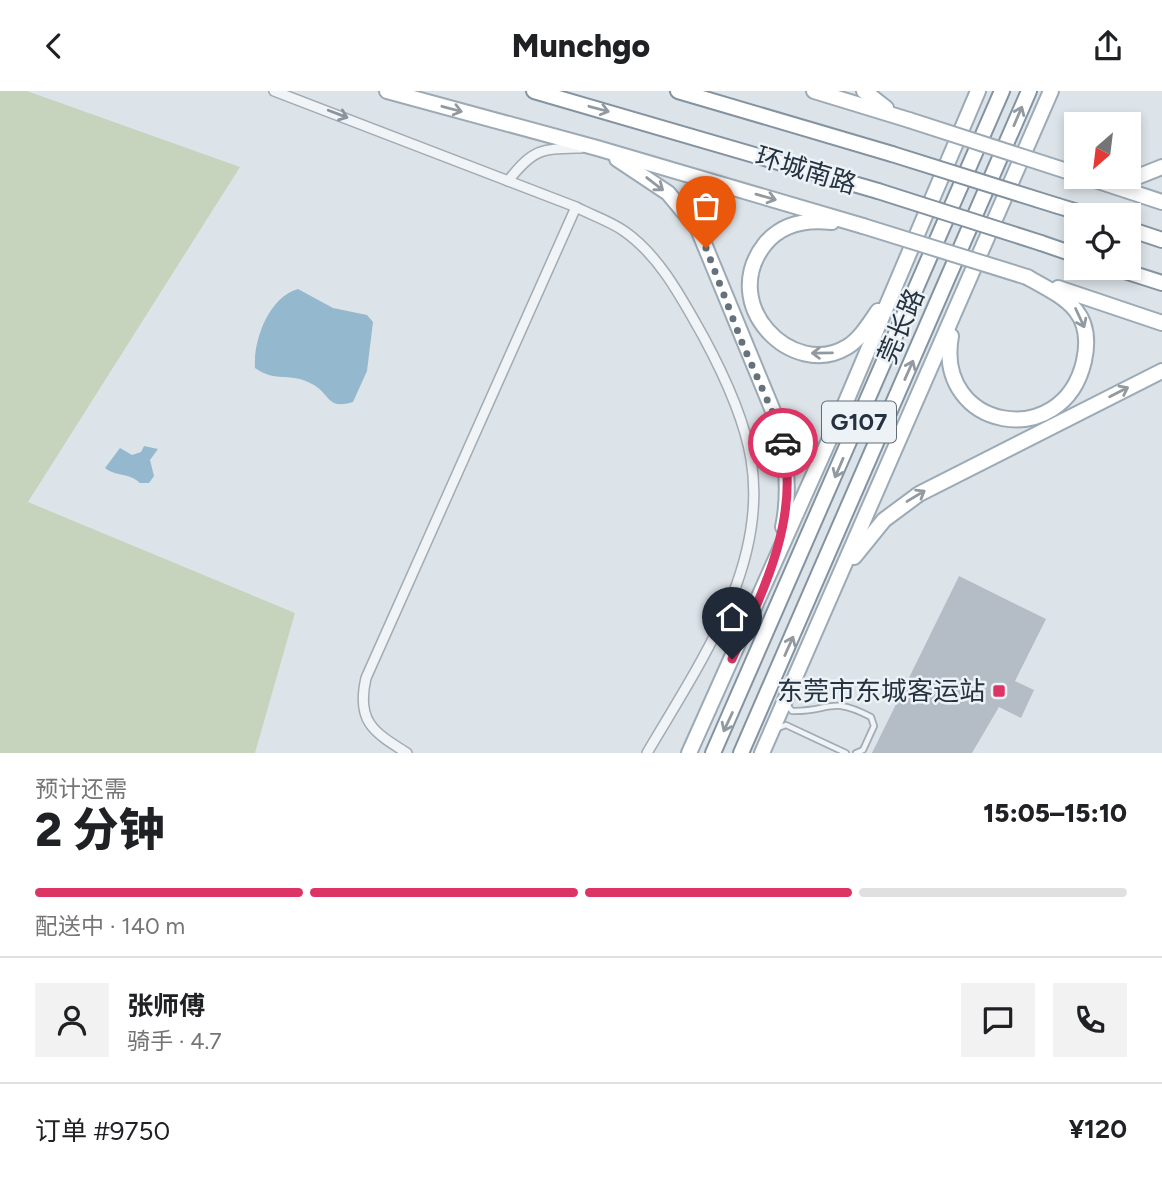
<!DOCTYPE html>
<html lang="zh">
<meta charset="utf-8">
<style>
:root{--surface:#fff;--page:#f2f2f2;--text:#202124;--muted:#757577;--line:#e0e0e0;--accent:#dc3465}
body{margin:0;font-family:Figtree,"Noto Sans SC",sans-serif;background:var(--page);color:var(--text);height:100vh;display:flex;flex-direction:column;font-size:26px;white-space:nowrap}
*{box-sizing:border-box;margin:0}
p{font-size:23px;color:var(--muted)}
.icon{flex:none;width:38px;height:38px;fill:none;stroke:currentColor;stroke-width:2;stroke-linecap:round;stroke-linejoin:round}
.map{position:relative;height:662px;overflow:hidden}
.sheet{display:flex;flex-direction:column;background:var(--surface);flex:1}
.sheet>*{flex:none}
.needle{width:46px;rotate:208deg}
.buttons{position:absolute;left:1064px;top:21px;display:grid;gap:14px}
.buttons a{display:grid;place-items:center;width:77px;height:77px;border-radius:0px;background:var(--surface);box-shadow:0 4px 10px #0003;font-size:35px}
.pin{position:absolute;display:grid;place-items:center;width:60px;height:60px;color:#fff;margin:-72px -30px;border-radius:50% 50% 50% 0;rotate:-45deg;box-shadow:0 0 7px #0007}
.pin .icon{rotate:45deg}
.courier{position:absolute;display:grid;place-items:center;width:70px;height:70px;margin:-35px;border:5px solid #dc3465;border-radius:50%;background:#fff;color:#222;box-shadow:0 2px 9px #0007}
.head em{font-style:normal;font-weight:800}
.head div{display:flex;flex-direction:column-reverse}
.head{display:flex;align-items:center;justify-content:space-between;height:119px;padding:0 35px}
h1{font-size:46px;font-weight:800;line-height:52px}
.bar{display:grid;grid-template-columns:repeat(4,1fr);gap:10px 7px;align-content:center;height:84px;padding:0 35px}
.bar i{height:9px;border-radius:5px;background:var(--line)}
.bar .selected{background:var(--accent)}
.bar p{grid-column:span 4}
.line{display:flex;align-items:center;gap:18px;padding:0 35px;border-top:2px solid var(--line)}
.line div{flex:1}
.round{display:grid;place-items:center;flex:none;width:74px;height:74px;border-radius:0px;background:var(--page)}
header{display:flex;justify-content:space-between;align-items:center;height:91px;padding:0 35px;background:var(--surface);font-size:32px;font-weight:800}
.map>svg:first-child{display:block}
.green{fill:#c6d4be}
.water{fill:#94b8cd}
.building{fill:#b4bdc6}
.lines{fill:none;stroke-linecap:round;stroke-linejoin:round}
.service-casing{stroke:#a2abb3;stroke-width:8}
.minor-casing{stroke:#a2abb3;stroke-width:12}
.primary-casing{stroke:#9caab6;stroke-width:18}
.trunk-casing{stroke:#8393a1;stroke-width:18}
.service{stroke:#f1f4f7;stroke-width:4.5}
.minor{stroke:#f1f4f7;stroke-width:9}
.primary{stroke:#fff;stroke-width:14}
.trunk{stroke:#fff;stroke-width:14}
.primary-bridge-casing{stroke:#9caab6;stroke-width:18;stroke-linecap:butt}
.trunk-bridge-casing{stroke:#8393a1;stroke-width:18;stroke-linecap:butt}
.primary-bridge{stroke:#fff;stroke-width:14}
.trunk-bridge{stroke:#fff;stroke-width:14}
.oneway{stroke:#9299a0}
.oneway2{stroke:#8b949c}
.done{stroke:#65717c;stroke-width:7;stroke-dasharray:0 12.6}
.route{stroke:#dc3465;stroke-width:9}
.poi-dot{fill:#dc3465;stroke:#edf2f6;stroke-width:2.5}
.labels{text-anchor:middle;stroke-width:5;stroke-linejoin:round;paint-order:stroke}
.shield{fill:#edf2f6;stroke:#616c77;stroke-width:2}
.shield-label{font-size:24px;font-weight:bold;fill:#253341}
.street-label{font-size:26px;fill:#253341;stroke:#edf2f6}
.poi-label{font-size:26px;fill:#253341;stroke:#edf2f6;text-anchor:end}
</style>
<header><svg class="icon" aria-label="back" viewBox="0 0 24 24"><path d="M15 5l-7 7 7 7"/></svg>Munchgo<svg class="icon" aria-label="share" viewBox="0 0 24 24"><path d="M12 15V3M7 8l5-5 5 5M5 13v7h14v-7"/></svg></header>
<div class="map">
<svg width="1162" height="662" viewBox="0 0 1162 662">
<rect width="100%" height="100%" fill="#dde4e9"/>
<path class="green" d="M 0,0 L 27,0 L 240,76 L 28,411 L 295,522 L 255,662 L 0,662 Z"/>
<g class="water">
<path d="M 298,198 L 333,217 L 367,224 L 373,231 L 367,280 L 353,311 C 326,319 331,303 312,293 C 291,281 276,292 255,277 C 253,249 269,206 298,198 Z"/>
<path d="M 144,355 L 158,358 L 150,369 L 154,385 L 149,392 L 140,392 C 128,381 116,386 105,377 L 120,357 L 132,364 L 141,361 Z"/>
</g>
<path class="building" d="M 959,485 L 1046,528 L 1015,590 L 1034,599 L 1021,627 L 999,616 L 972,662 L 872,662 Z"/>
<g class="lines">
<defs>
<g id="service">
<path d="M 787,614 L 792,620 C 831,621 829,604 871,626 L 874,635 L 863,659 L 856,662"/>
<path d="M 778,637 L 786,634 L 846,662"/>
</g>
<g id="minor">
<path d="M 274,0 L 576,116 C 591,124 610,130 624,140 C 660,165 682,208 703,245 C 723,282 744,326 751,368 C 769,475 698,575 647,662"/>
<path d="M 508,90 C 534,57 541,58 581,57"/>
<path d="M 407,662 C 373,641 356,630 366,587 L 576,116"/>
</g>
<g id="primary">
<path d="M 387,0 L 597,57 L 863,135"/>
<path d="M 814,0 L 909,29"/>
<path d="M 864,0 L 886,17"/>
<path d="M 617,68 L 668,102 L 698,138 L 780,337 C 787,371 790,403 783,436"/>
<path d="M 1086,86 L 1162,111"/>
<path d="M 1103,87 L 1137,86 L 1162,76"/>
<path d="M 832,131 C 806,128 782,132 765,153 C 717,214 793,289 847,256 C 860,248 869,233 878,220"/>
<path d="M 1058,197 L 1162,232"/>
<path d="M 951,245 C 934,339 1063,362 1084,270 C 1095,220 1065,207 1027,186"/>
<path d="M 854,466 L 884,429 L 919,403 L 1162,280"/>
<path d="M 689,662 L 839,327 L 978,0"/>
<path d="M 762,662 L 1051,0"/>
</g>
<g id="trunk">
<path d="M 534,0 L 878,100"/>
<path d="M 678,0 L 892,63"/>
<path d="M 1058,115 L 1088,124"/>
<path d="M 1129,138 L 1162,149"/>
<path d="M 1041,152 L 1076,164"/>
<path d="M 1115,177 L 1162,192"/>
<path d="M 713,662 L 1002,0"/>
<path d="M 741,662 L 1029,0"/>
</g>
</defs>
<use href="#service" class="service-casing"/>
<use href="#minor" class="minor-casing"/>
<use href="#primary" class="primary-casing"/>
<use href="#trunk" class="trunk-casing"/>
<use href="#service" class="service"/>
<use href="#minor" class="minor"/>
<use href="#primary" class="primary"/>
<use href="#trunk" class="trunk"/>
<defs>
<g id="primary-bridge">
<path d="M 909,29 L 1076,83"/>
<path d="M 863,135 L 1027,186"/>
</g>
<g id="trunk-bridge">
<path d="M 892,63 L 1058,115"/>
<path d="M 878,100 L 1041,152"/>
</g>
</defs>
<use href="#primary-bridge" class="primary-bridge-casing"/>
<use href="#trunk-bridge" class="trunk-bridge-casing"/>
<use href="#primary-bridge" class="primary-bridge"/>
<use href="#trunk-bridge" class="trunk-bridge"/>
</g>
<defs><path id="oneway-shaft" d="M-6 0H5M1.5-3L5.5 0L1.5 3" fill="none" stroke-width="1.6" stroke-linecap="round" stroke-linejoin="round" transform="scale(1.75)"/></defs>
<g class="oneway">
<use href="#oneway-shaft" transform="translate(452 18) rotate(15)"/>
<use href="#oneway-shaft" transform="translate(599 18) rotate(15)"/>
<use href="#oneway-shaft" transform="translate(1018 25) rotate(-67)"/>
<use href="#oneway-shaft" transform="translate(655 93) rotate(38)"/>
<use href="#oneway-shaft" transform="translate(766 106) rotate(16)"/>
<use href="#oneway-shaft" transform="translate(1080 227) rotate(65)"/>
<use href="#oneway-shaft" transform="translate(822 262) rotate(179)"/>
<use href="#oneway-shaft" transform="translate(909 279) rotate(-66)"/>
<use href="#oneway-shaft" transform="translate(1119 301) rotate(-27)"/>
<use href="#oneway-shaft" transform="translate(839 377) rotate(113)"/>
<use href="#oneway-shaft" transform="translate(916 405) rotate(-31)"/>
<use href="#oneway-shaft" transform="translate(789 555) rotate(-66)"/>
<use href="#oneway-shaft" transform="translate(728 631) rotate(115)"/>
</g>
<use class="oneway2" href="#oneway-shaft" transform="translate(338 23) rotate(21)"/>
<g class="lines">
<path class="done" d="M 706,157 L 743,254 L 780,338 L 783,352"/>
<path class="route" d="M 732,568 C 763,501 800,428 783,352"/>
</g>
<rect class="poi-dot" x="992" y="593" width="14" height="14" rx="3.5"/>
<g class="labels">
<rect class="shield" x="822" y="310.5" width="74" height="41" rx="5"/>
<g class="shield-label">
<text x="859" y="339">G107</text>
</g>
<g class="street-label">
<text transform="translate(806 79) rotate(17)" y="9">环城南路</text>
<text transform="translate(901 235) rotate(-67)" y="9">莞长路</text>
</g>
<g class="poi-label">
<text x="985" y="609">东莞市东城客运站</text>
</g>
</g>
</svg>
<div class="buttons">
<a><svg class="needle" viewBox="-14 -14 28 28"><path d="M0-13l5 13h-10z" fill="#e53935"/><path d="M0 13l5-13h-10z" fill="#757577"/></svg></a>
<a><svg class="icon" aria-label="locate" viewBox="0 0 24 24"><circle cx="12" cy="12" r="6"/><path d="M12 2v4M12 18v4M2 12h4M18 12h4"/></svg></a>
</div>
<div class="pin" style="left:706px;top:157px;background:#ea580c"><svg class="icon" aria-label="bag" viewBox="0 0 24 24"><path d="M5 8h14l-1 12H6zM9 8a3 3 0 0 1 6 0"/></svg></div>
<div class="pin" style="left:732px;top:568px;background:#1f2937"><svg class="icon" aria-label="home" viewBox="0 0 24 24"><path d="M3 11l9-7 9 7M6 9v11h12V9"/></svg></div>
<div class="courier" style="left:783px;top:352px"><svg class="icon" aria-label="car" viewBox="0 0 24 24"><path d="M5 17H2v-5l4-1 3-4h7l3 4 3 1v5h-3M9 17h6M6 11h13"/><circle cx="7" cy="17" r="2"/><circle cx="17" cy="17" r="2"/></svg></div>
</div>
<section class="sheet">
<div class="head"><div><h1>2 分钟</h1><p>预计还需</p></div><em>15:05–15:10</em></div>
<div class="bar"><i class="selected"></i><i class="selected"></i><i class="selected"></i><i></i><p>配送中 · 140 m</p></div>
<div class="line" style="height:126px"><a class="round"><svg class="icon" aria-label="person" viewBox="0 0 24 24"><circle cx="12" cy="8" r="4"/><path d="M4 21q1-7 8-7t8 7"/></svg></a><div><b>张师傅</b><p>骑手 · 4.7</p></div><a class="round"><svg class="icon" aria-label="chat" viewBox="0 0 24 24"><path d="M4 5h16v11H9l-5 4z"/></svg></a><a class="round"><svg class="icon" aria-label="phone" viewBox="0 0 24 24"><path d="M5 4h4l2 5-3 2q2 4 5 5l2-3 5 2v4C11 20 4 13 5 4z"/></svg></a></div>
<div class="line" style="height:91px"><div>订单 #9750</div><b>¥120</b></div>
</section>
